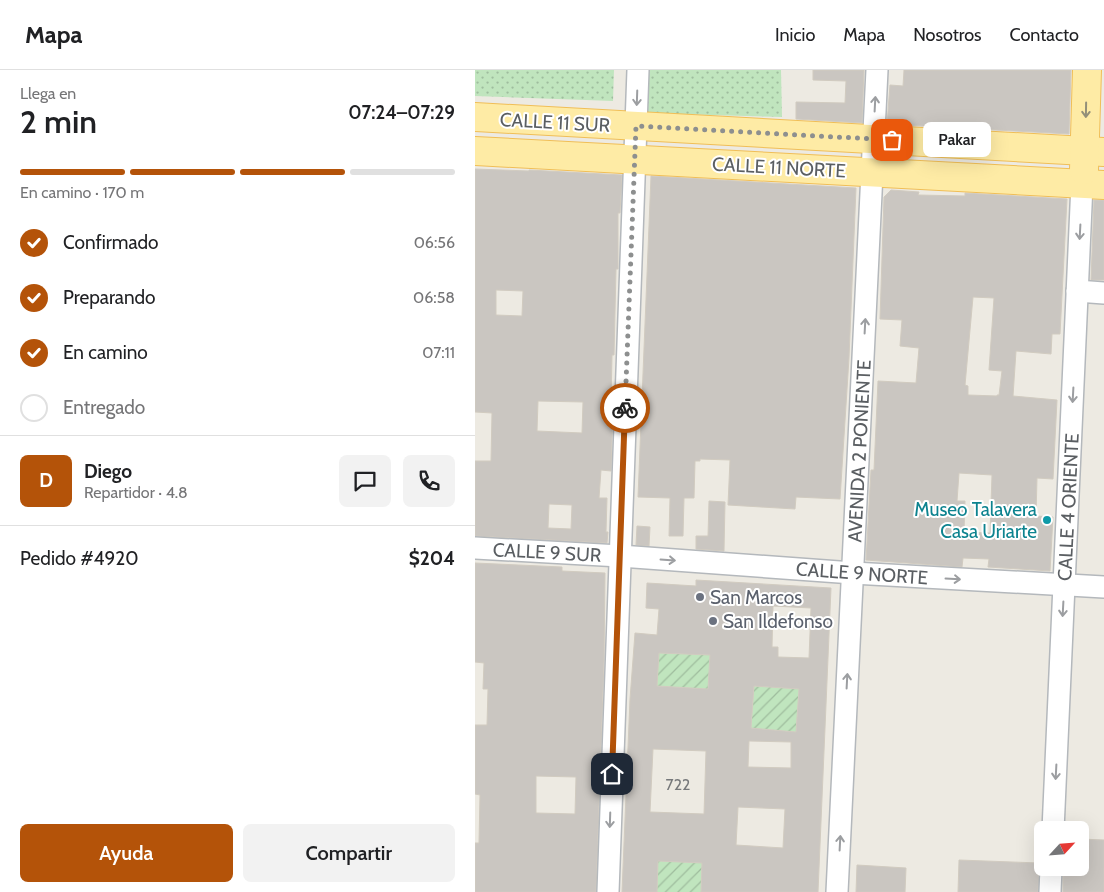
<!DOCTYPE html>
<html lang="es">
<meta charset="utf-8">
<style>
:root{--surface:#fff;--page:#f2f2f2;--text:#202124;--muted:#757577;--line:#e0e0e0;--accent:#b45309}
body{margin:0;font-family:Cabin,sans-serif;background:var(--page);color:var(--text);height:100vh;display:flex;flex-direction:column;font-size:19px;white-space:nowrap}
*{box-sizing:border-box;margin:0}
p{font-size:16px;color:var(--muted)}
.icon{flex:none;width:28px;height:28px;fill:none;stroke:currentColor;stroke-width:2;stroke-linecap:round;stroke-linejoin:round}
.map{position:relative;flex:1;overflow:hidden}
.panel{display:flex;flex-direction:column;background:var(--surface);width:475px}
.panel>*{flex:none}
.needle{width:32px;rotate:64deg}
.buttons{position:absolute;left:559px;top:751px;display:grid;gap:10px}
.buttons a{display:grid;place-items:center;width:55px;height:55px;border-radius:8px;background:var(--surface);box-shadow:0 5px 20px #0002;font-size:25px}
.pin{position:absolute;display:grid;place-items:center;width:42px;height:42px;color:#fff;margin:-21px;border-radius:10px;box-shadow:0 2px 8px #0006}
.courier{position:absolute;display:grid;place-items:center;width:50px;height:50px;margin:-25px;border:4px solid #b45309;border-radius:50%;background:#fff;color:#222;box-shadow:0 1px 6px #0007}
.bubble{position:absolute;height:35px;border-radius:8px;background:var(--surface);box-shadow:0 5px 20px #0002;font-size:16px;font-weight:600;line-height:35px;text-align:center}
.summary em{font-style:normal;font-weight:600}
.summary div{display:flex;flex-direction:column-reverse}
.summary{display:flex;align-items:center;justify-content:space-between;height:85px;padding:0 20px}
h1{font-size:32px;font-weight:600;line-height:38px}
.bar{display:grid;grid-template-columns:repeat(4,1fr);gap:8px 5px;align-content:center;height:60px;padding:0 20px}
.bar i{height:6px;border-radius:4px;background:var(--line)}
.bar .on{background:var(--accent)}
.bar p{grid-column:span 4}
.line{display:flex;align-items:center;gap:12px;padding:0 20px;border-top:1px solid var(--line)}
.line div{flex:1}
.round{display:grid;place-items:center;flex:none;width:52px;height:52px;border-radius:8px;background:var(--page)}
ol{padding:0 20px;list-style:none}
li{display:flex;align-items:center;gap:15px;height:55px}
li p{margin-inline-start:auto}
li .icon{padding:5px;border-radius:50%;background:var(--accent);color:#fff;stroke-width:4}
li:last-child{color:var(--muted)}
li i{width:28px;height:28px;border:2px solid var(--line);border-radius:50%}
.primary-button{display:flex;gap:10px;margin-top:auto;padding:10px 20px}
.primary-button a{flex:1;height:58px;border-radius:8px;background:var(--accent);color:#fff;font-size:20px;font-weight:600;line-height:58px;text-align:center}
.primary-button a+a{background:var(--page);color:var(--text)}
header{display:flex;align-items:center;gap:30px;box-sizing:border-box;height:70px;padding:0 25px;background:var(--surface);border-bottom:1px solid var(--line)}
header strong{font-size:24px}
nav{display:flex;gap:28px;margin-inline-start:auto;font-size:18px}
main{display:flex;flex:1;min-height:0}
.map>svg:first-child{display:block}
.park{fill:url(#park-dots)}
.garden{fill:url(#garden-furrows)}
.building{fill:#cac6c1;stroke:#d1cbc0;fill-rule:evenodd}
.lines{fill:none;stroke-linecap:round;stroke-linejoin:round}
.minor-casing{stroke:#b4b8bc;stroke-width:24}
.major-casing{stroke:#f0be57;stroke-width:30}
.minor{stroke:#fff;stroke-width:21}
.major{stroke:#feeba5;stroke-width:28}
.oneway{stroke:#9c9ea1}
.oneway2{stroke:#938f79}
.done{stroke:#8d8f8f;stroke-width:5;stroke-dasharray:0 9}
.route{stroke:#b45309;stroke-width:6}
.culture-dot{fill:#0f9aa8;stroke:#fff;stroke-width:2}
.worship-dot{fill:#6b7280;stroke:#fff;stroke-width:2}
.labels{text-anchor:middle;stroke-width:4;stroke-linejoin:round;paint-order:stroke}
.number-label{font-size:16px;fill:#76787a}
.street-label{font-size:19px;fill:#5a5e62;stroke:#fff}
.culture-label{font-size:19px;fill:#0d838f;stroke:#fff;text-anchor:end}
.worship-label{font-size:19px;fill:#5b616d;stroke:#fff;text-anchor:start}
</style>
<header>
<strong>Mapa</strong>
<nav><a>Inicio</a><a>Mapa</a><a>Nosotros</a><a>Contacto</a></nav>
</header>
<main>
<section class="panel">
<div class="summary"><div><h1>2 min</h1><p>Llega en</p></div><em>07:24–07:29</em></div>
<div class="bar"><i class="on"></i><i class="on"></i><i class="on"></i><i></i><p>En camino · 170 m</p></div>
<ol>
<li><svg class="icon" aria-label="check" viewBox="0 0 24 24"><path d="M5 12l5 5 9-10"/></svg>Confirmado<p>06:56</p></li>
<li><svg class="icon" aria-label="check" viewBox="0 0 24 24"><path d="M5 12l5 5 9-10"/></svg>Preparando<p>06:58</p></li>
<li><svg class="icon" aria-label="check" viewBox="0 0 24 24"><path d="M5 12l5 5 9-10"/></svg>En camino<p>07:11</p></li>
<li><i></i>Entregado</li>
</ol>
<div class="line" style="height:90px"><b class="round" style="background:var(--accent);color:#fff">D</b><div><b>Diego</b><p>Repartidor · 4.8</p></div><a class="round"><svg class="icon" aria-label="chat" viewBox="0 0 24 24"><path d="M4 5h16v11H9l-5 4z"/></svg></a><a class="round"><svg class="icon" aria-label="phone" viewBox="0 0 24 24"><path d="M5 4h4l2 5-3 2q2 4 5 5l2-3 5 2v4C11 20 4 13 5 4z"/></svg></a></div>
<div class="line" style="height:65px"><div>Pedido #4920</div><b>$204</b></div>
<div class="primary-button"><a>Ayuda</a><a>Compartir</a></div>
</section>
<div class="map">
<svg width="629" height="822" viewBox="0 0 629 822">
<defs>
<pattern id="park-dots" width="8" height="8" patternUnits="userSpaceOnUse" patternTransform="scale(1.25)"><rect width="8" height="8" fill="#c0e5be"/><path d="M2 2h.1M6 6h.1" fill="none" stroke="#9fbd9e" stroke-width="1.8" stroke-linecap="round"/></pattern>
<pattern id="garden-furrows" width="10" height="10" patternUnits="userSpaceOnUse" patternTransform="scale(1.25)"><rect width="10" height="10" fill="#c0e5be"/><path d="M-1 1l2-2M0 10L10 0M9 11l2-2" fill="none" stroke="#9fbd9e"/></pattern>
</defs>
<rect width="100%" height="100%" fill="#edeae2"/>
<g class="park">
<path d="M 0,0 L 139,0 L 138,31 L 0,26 Z"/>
<path d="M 166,0 L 306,0 L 307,47 L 164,43 Z"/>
</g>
<g class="garden">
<path d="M 184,583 L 235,585 L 233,619 L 182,616 Z"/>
<path d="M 279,616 L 324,619 L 321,662 L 276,658 Z"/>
<path d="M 183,791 L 227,793 L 226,822 L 182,822 Z"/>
</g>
<g class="building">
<path d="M 338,0 L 389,0 L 387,53 L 321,49 L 321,32 L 370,33 L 371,11 L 338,10 Z"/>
<path d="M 429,0 L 596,0 L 594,64 L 412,54 L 415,15 L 428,16 Z"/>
<path d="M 0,99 L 54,101 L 54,100 L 147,105 L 145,143 L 143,143 L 143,199 L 141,199 L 139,285 L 137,285 L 136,334 L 138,334 L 136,401 L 126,400 L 124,428 L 132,428 L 131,462 L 133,462 L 132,473 L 0,466 L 0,391 L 16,391 L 17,343 L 0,342 ZM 21,220 L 48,221 L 47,246 L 21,245 ZM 63,331 L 108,332 L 107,363 L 62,361 ZM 74,434 L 97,435 L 96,459 L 73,458 Z"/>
<path d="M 176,106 L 381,118 L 374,288 L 365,429 L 321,427 L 320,439 L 253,435 L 255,390 L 225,389 L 225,391 L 220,391 L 219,428 L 209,428 L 208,466 L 194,466 L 195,428 L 163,427 Z"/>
<path d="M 416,120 L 444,122 L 443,125 L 490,126 L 490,123 L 592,129 L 585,264 L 577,264 L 576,284 L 541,281 L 538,326 L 582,330 L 578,409 L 562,408 L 561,446 L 578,447 L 575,501 L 513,497 L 514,489 L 488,488 L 487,497 L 391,490 L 396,400 L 399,400 L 403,311 L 441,313 L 444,278 L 425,276 L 427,250 L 405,249 L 409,127 ZM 498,227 L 519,228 L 514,300 L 527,301 L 524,325 L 522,325 L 522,326 L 493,325 L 493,316 L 490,315 ZM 484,403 L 517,405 L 515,463 L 489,462 L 490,431 L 482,431 Z"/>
<path d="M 619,130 L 629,130 L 629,210 L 616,210 Z"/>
<path d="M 234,431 L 250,432 L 249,481 L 221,479 L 221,466 L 233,466 Z"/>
<path d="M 162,456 L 175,457 L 174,476 L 161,475 Z"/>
<path d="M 0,493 L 87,497 L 87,501 L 130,503 L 129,591 L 121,822 L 0,822 L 0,773 L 4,773 L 5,725 L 0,724 L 0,655 L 12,655 L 13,619 L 8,619 L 9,593 L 0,592 ZM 61,706 L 101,707 L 100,744 L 61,743 Z"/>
<path d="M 221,510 L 356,518 L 343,822 L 226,822 L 227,793 L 183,791 L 182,822 L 147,822 L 155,629 L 160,563 L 182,565 L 184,539 L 171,538 L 172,513 L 221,516 ZM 298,536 L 336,538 L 334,588 L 303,587 L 303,577 L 297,577 ZM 184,583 L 235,585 L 233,619 L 182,616 ZM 279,616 L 324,619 L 321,662 L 276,658 ZM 274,671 L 316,672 L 316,698 L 273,697 ZM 178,679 L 231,681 L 229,744 L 175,742 ZM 263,737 L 310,739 L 308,778 L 261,775 Z"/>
<path d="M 605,769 L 629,770 L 629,822 L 588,822 L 588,798 L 605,798 Z"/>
<path d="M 484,790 L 564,793 L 563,822 L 483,822 Z"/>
<path d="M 382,795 L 431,798 L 430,822 L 381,822 Z"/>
</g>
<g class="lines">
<defs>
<g id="minor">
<path d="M 602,221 L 629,223"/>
<path d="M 0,478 L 145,486 L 378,503 L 629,517"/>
<path d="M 578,760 L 607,114"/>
<path d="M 133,822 L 163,0"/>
<path d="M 362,822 L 402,0"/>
<path d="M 575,822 L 576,798"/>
</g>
<g id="major">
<path d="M 0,47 L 629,82"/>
<path d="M 0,81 L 629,115"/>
<path d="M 609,100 L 612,0"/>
</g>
</defs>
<use href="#minor" class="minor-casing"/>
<use href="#major" class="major-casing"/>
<use href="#minor" class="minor"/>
<use href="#major" class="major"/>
</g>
<defs><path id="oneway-shaft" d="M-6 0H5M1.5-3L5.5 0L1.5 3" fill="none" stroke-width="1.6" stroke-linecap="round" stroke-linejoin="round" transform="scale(1.25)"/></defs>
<g class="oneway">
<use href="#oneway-shaft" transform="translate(162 28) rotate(92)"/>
<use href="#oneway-shaft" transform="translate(400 34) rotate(-87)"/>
<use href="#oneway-shaft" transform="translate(605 162) rotate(93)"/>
<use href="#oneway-shaft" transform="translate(390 256) rotate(-87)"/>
<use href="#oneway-shaft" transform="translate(598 325) rotate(93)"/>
<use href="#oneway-shaft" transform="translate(193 490) rotate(4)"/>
<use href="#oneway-shaft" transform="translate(478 509) rotate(3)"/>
<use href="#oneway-shaft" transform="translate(588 539) rotate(93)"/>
<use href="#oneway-shaft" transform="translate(372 611) rotate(-87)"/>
<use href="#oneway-shaft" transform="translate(581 702) rotate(93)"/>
<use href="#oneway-shaft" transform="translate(135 750) rotate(92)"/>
<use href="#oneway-shaft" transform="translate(365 773) rotate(-87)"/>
</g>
<use class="oneway2" href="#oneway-shaft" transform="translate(611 40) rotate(91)"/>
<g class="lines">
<path class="done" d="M 150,338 L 161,56 L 417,70"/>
<path class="route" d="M 137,704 L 150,338"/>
</g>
<circle class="culture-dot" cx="572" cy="450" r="5"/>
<g class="worship-dot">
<circle cx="225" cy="527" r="5"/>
<circle cx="238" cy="551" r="5"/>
</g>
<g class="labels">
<g class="number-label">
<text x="203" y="720">722</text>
</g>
<g class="street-label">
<text transform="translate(80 52) rotate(3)" y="7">CALLE 11 SUR</text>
<text transform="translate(304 97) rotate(3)" y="7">CALLE 11 NORTE</text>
<text transform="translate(384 381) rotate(-87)" y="7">AVENIDA 2 PONIENTE</text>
<text transform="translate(593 437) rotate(-87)" y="7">CALLE 4 ORIENTE</text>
<text transform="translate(72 482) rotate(3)" y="7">CALLE 9 SUR</text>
<text transform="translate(387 503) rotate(4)" y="7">CALLE 9 NORTE</text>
</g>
<g class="culture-label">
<text x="562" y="446">Museo Talavera<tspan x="562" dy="22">Casa Uriarte</tspan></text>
</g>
<g class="worship-label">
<text x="235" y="534">San Marcos</text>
<text x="248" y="558">San Ildefonso</text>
</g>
</g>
</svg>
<div class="buttons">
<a><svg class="needle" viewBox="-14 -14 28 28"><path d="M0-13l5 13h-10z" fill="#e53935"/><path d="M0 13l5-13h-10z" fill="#757577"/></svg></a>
</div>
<div class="pin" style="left:417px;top:70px;background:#ea580c"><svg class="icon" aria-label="bag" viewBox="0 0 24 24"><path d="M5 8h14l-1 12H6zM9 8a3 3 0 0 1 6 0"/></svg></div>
<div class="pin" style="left:137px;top:704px;background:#1f2937"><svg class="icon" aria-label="home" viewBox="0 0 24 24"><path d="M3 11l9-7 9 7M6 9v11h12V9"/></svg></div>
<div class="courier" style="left:150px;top:338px"><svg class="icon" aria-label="bike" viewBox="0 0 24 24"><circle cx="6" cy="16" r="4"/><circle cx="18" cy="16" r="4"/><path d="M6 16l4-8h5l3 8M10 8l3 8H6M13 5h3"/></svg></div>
<div class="bubble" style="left:448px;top:52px;width:68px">Pakar</div>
</div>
</main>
